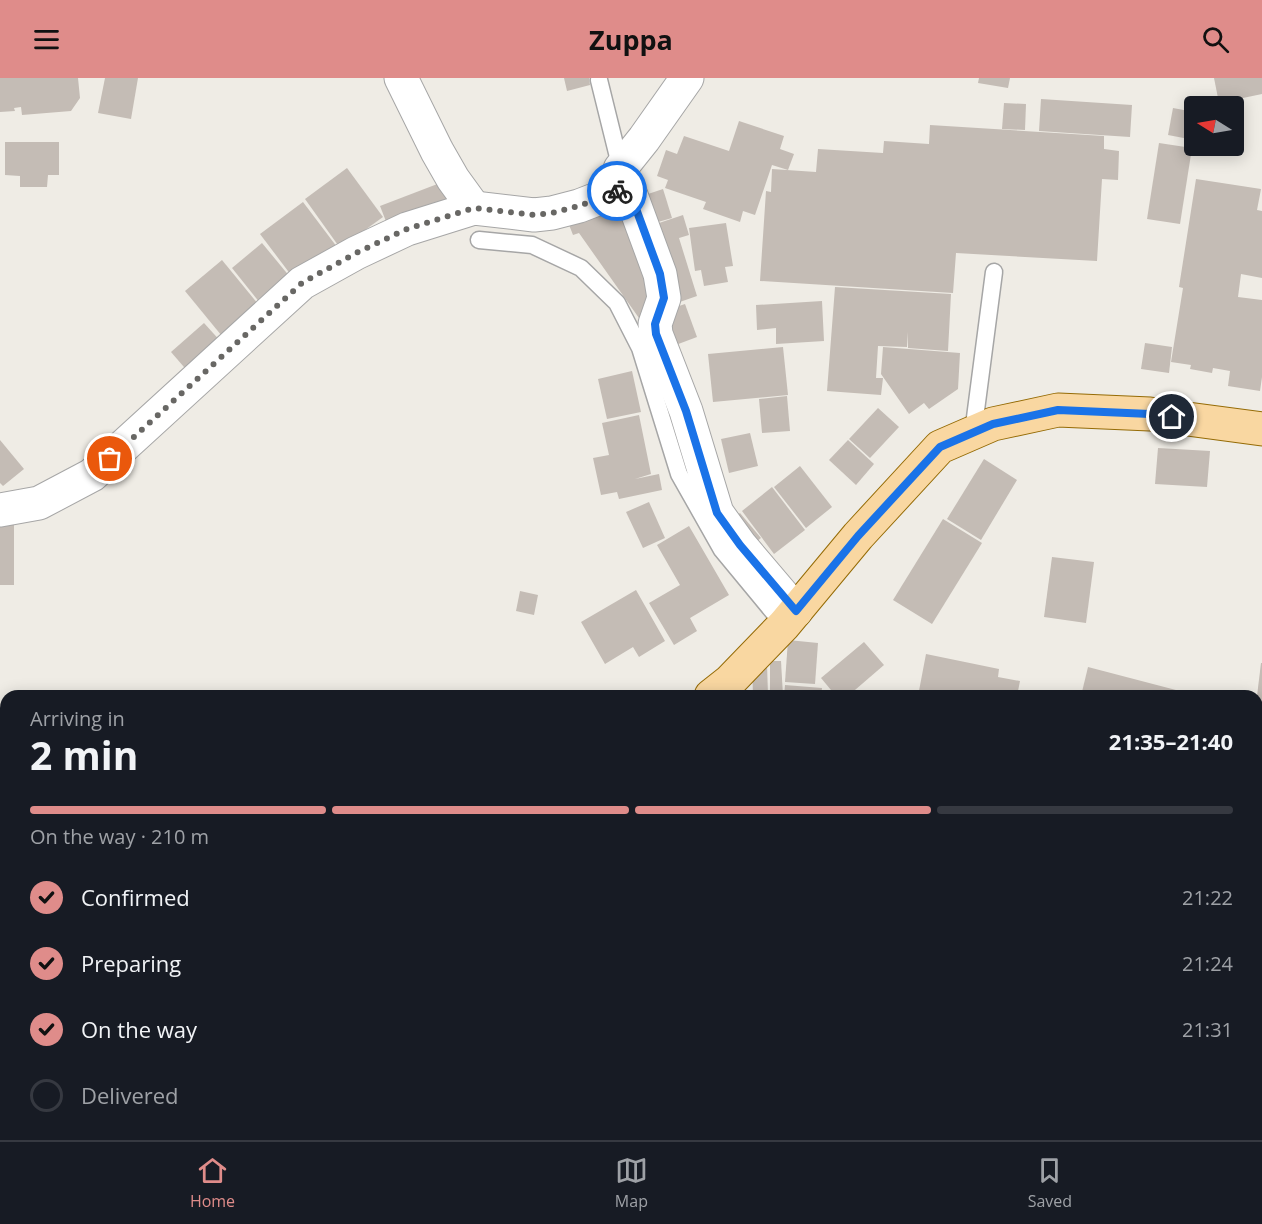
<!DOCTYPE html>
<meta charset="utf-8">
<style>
:root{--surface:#171b24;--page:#20242c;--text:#f1f3f6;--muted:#9ea1a6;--line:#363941;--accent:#df8c8a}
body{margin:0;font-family:"Open Sans",sans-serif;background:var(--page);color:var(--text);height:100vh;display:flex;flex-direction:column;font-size:22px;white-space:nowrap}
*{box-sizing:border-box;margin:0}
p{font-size:20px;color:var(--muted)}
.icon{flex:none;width:33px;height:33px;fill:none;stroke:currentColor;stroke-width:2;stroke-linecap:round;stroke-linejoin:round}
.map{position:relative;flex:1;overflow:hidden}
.panel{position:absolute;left:0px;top:612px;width:1263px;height:450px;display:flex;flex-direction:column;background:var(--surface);border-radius:18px 18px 0 0;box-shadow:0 3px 15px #0003}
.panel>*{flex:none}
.needle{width:39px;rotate:281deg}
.fabs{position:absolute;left:1184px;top:18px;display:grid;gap:12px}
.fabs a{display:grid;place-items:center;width:60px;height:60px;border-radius:6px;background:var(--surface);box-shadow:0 3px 15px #0003;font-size:30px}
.pin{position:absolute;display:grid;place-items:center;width:51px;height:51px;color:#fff;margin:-26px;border:3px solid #fff;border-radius:50%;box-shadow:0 2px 6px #0007}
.courier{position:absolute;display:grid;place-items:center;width:60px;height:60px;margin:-30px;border:4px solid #1a73e8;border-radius:50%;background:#fff;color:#222;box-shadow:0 2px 8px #0007}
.overview em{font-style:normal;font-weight:700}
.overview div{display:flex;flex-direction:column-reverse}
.overview{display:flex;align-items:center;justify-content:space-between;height:102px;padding:0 30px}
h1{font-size:39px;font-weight:700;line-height:45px}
.bar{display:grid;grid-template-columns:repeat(4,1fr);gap:9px 6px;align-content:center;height:72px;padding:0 30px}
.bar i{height:8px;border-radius:4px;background:var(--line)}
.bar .selected{background:var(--accent)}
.bar p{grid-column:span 4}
ol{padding:0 30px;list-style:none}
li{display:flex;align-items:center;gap:18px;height:66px}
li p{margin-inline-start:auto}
li .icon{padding:6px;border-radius:50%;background:var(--accent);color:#111;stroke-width:4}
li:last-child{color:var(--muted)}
li i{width:33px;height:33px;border:3px solid var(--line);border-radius:50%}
header{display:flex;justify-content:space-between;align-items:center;height:78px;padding:0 30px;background:var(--accent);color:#111;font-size:27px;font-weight:700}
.tabs{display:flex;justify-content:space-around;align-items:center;height:84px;border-top:2px solid var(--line);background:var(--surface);font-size:16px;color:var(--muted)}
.tabs a{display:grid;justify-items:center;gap:3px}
.tabs .selected{color:var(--accent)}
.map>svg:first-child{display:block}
.farmland{fill:#eaedd1}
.water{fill:#a7cedc}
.building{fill:#c4bcb5}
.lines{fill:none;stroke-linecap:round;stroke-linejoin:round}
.service-casing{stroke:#a6a6a6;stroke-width:19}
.minor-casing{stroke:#a6a6a6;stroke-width:35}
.primary-casing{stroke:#956b05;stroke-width:35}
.service{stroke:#fff;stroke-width:16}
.minor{stroke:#fff;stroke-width:33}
.primary{stroke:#f9d7a1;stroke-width:33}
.done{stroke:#686764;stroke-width:6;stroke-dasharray:0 10.8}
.route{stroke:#1a73e8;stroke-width:8}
</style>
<header><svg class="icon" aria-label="menu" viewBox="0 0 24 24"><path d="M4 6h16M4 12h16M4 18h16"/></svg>Zuppa<svg class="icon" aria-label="search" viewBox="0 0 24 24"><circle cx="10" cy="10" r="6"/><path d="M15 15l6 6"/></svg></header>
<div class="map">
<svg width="1262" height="1062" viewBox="0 0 1262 1062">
<rect width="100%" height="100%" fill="#efece5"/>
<path class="farmland" d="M 1262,816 L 1262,976 L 1257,975 L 1257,818 Z"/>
<path class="water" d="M 0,814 L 6,815 L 6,1056 L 1257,1056 L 1257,975 L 1262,976 L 1262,1062 L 0,1062 Z"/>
<g class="building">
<path d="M 0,0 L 78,0 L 80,20 L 71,33 L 22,37 L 21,29 L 14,30 L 15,33 L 0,34 Z"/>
<path d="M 105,0 L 138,0 L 131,41 L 98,35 Z"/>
<path d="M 564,0 L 589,0 L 590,7 L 567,13 Z"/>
<path d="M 979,0 L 1010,0 L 1008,10 L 978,5 Z"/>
<path d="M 1214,0 L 1262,0 L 1262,16 L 1219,25 Z"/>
<path d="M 1041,21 L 1132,27 L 1130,59 L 1039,53 Z"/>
<path d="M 1004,25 L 1026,26 L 1025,52 L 1002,51 Z"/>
<path d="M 1173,30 L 1194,34 L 1194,62 L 1168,57 Z"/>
<path d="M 739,43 L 784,58 L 780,71 L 794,76 L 788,92 L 772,87 L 755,137 L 743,133 L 740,144 L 703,131 L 706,124 L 665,110 L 668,102 L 657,98 L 666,72 L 677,76 L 684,58 L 729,73 Z"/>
<path d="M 930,47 L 1104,58 L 1104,71 L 1119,73 L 1118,102 L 1102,101 L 1097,183 L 956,175 L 953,215 L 760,203 L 766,113 L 771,114 L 772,91 L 816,94 L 818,71 L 883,75 L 884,63 L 929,66 Z"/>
<path d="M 5,64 L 59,64 L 59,97 L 48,97 L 47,109 L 20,109 L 20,98 L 5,97 Z"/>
<path d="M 1159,65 L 1192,70 L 1180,146 L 1147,141 Z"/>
<path d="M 347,90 L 383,139 L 340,170 L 305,121 Z"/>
<path d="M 1196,101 L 1261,111 L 1257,132 L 1262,133 L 1262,200 L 1241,196 L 1238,219 L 1262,222 L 1262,299 L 1260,313 L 1228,308 L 1230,293 L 1213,290 L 1212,295 L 1190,291 L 1191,287 L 1171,284 L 1183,210 L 1179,209 Z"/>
<path d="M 440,105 L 449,128 L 389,151 L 380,128 Z"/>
<path d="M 663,111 L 672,140 L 651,146 L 642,118 Z"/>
<path d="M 627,116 L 661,217 L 646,250 L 579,155 L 573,157 L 566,139 Z"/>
<path d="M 303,124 L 337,169 L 294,201 L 260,156 Z"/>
<path d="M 683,137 L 689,157 L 679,160 L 697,218 L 674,226 L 650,148 Z"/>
<path d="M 726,145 L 733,188 L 725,189 L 728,204 L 704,208 L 701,192 L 695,193 L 689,150 Z"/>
<path d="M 262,165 L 295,205 L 264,230 L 232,190 Z"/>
<path d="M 222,182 L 263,232 L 226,263 L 185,213 Z"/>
<path d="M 835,209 L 951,216 L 948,273 L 908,270 L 908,254 L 907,269 L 878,268 L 876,300 L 883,300 L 881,317 L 827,313 Z"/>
<path d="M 822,223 L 824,263 L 776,266 L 776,250 L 757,252 L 756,227 Z"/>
<path d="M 685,226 L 697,259 L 673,268 L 661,234 Z"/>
<path d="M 204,245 L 223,266 L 190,296 L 171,274 Z"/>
<path d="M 1145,265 L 1172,269 L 1169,295 L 1141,291 Z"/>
<path d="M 783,269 L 788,317 L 713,324 L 708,276 Z"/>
<path d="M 883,269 L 960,275 L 958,311 L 929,331 L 924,325 L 909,336 L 881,296 Z"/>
<path d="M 632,293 L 641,334 L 607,341 L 598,301 Z"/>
<path d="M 787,318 L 790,353 L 762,355 L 759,321 Z"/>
<path d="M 878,330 L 899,349 L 870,380 L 849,361 Z"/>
<path d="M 639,337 L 651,396 L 635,401 L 659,396 L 662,412 L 619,421 L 617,414 L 601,417 L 593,380 L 609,377 L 602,345 Z"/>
<path d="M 750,355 L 758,388 L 729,395 L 721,361 Z"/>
<path d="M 0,362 L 24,391 L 3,408 L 0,405 Z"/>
<path d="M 848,362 L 874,386 L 856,407 L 829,382 Z"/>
<path d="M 1158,370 L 1210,373 L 1207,409 L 1155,406 Z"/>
<path d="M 984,381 L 1017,402 L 981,462 L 947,441 Z"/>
<path d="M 800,388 L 832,429 L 806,450 L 774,409 Z"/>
<path d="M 772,409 L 805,452 L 774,476 L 742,433 Z"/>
<path d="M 649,424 L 665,460 L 643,470 L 626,434 Z"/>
<path d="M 740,435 L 761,460 L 752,467 L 732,441 Z"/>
<rect x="0" y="441" width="14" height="66"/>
<path d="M 943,441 L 982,465 L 932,546 L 893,522 Z"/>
<path d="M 689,448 L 729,517 L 690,540 L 697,553 L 674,567 L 649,525 L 680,507 L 657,467 Z"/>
<path d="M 1052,479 L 1094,484 L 1086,545 L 1044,539 Z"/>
<path d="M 636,512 L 665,563 L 639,579 L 633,569 L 605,586 L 581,544 Z"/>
<path d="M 520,513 L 538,517 L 534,537 L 516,533 Z"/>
<path d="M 788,562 L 818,565 L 815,606 L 785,604 Z"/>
<path d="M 864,564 L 884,587 L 848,618 L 836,618 L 821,600 Z"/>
<path d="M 926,576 L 999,591 L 998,599 L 1020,603 L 1017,618 L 918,618 Z"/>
<path d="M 770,583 L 781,583 L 783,618 L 770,618 Z"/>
<path d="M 752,585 L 767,585 L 768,618 L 753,618 Z"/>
<path d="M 1261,585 L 1262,585 L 1262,656 L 1257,656 L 1257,618 Z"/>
<path d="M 1088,589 L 1195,617 L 1194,618 L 1081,618 Z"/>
<path d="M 785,607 L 822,610 L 821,618 L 784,618 Z"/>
</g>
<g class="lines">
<defs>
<g id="service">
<path d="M 599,2 L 621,91"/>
<path d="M 479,162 L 532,167 L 581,190 L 617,225 L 640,270 L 679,396 L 722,472 L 784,547"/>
<path d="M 973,355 L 994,194"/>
</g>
<g id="minor">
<path d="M 401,0 L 437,73 L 453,101 L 474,130"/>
<path d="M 620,91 L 644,61 L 687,0"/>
<path d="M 0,432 L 39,425 L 92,397 L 302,205 L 356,175 L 407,151 L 474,130 L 534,137 L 552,135 L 579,128 L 628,109 L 660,196 L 664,220 L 655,246 L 656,256 L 686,333 L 717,435 L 740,467 L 796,533"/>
</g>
<g id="primary">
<path d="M 711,618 L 730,603 L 784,547 L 858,458 L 940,369 L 993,346 L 1058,332 L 1150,336 L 1262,351"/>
<path d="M 0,697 L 6,697"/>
</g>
</defs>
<use href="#service" class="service-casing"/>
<use href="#minor" class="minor-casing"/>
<use href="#primary" class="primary-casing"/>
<use href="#service" class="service"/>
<use href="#minor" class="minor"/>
<use href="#primary" class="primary"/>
</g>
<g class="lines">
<path class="done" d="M 110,381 L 302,205 L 356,175 L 407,151 L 474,130 L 534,137 L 552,135 L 579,128 L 617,113"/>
<path class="route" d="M 617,113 L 628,109 L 660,196 L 664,220 L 655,246 L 656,256 L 686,333 L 717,435 L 740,467 L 796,533 L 858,458 L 940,369 L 993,346 L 1058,332 L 1150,336 L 1172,339"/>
</g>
</svg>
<div class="fabs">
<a><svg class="needle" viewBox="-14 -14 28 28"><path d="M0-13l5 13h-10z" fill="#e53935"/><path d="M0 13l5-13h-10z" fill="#9ea1a6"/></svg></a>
</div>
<div class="pin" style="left:110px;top:381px;background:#ea580c"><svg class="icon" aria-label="bag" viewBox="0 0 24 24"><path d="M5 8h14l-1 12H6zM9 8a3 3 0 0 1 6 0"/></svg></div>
<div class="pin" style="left:1172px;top:339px;background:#1f2937"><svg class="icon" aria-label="home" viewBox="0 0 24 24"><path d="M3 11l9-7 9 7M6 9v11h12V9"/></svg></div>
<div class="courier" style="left:617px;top:113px"><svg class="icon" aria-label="bike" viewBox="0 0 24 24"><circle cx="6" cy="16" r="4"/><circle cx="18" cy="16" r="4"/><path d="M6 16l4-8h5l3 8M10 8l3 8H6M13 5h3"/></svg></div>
<section class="panel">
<div class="overview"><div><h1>2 min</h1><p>Arriving in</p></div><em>21:35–21:40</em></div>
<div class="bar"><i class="selected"></i><i class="selected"></i><i class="selected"></i><i></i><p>On the way · 210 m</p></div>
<ol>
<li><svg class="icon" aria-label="check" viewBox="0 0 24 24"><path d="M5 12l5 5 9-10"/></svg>Confirmed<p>21:22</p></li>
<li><svg class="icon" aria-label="check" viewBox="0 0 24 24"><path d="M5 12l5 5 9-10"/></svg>Preparing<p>21:24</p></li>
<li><svg class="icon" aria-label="check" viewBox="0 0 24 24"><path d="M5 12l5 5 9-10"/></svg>On the way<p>21:31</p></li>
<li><i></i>Delivered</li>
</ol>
</section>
</div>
<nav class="tabs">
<a class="selected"><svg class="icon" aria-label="home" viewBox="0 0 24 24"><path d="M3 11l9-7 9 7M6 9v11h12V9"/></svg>Home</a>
<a><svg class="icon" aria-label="map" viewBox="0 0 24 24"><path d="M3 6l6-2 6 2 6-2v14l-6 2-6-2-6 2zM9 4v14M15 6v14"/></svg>Map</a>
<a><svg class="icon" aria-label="saved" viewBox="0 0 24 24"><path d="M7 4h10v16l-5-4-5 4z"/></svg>Saved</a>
</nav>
